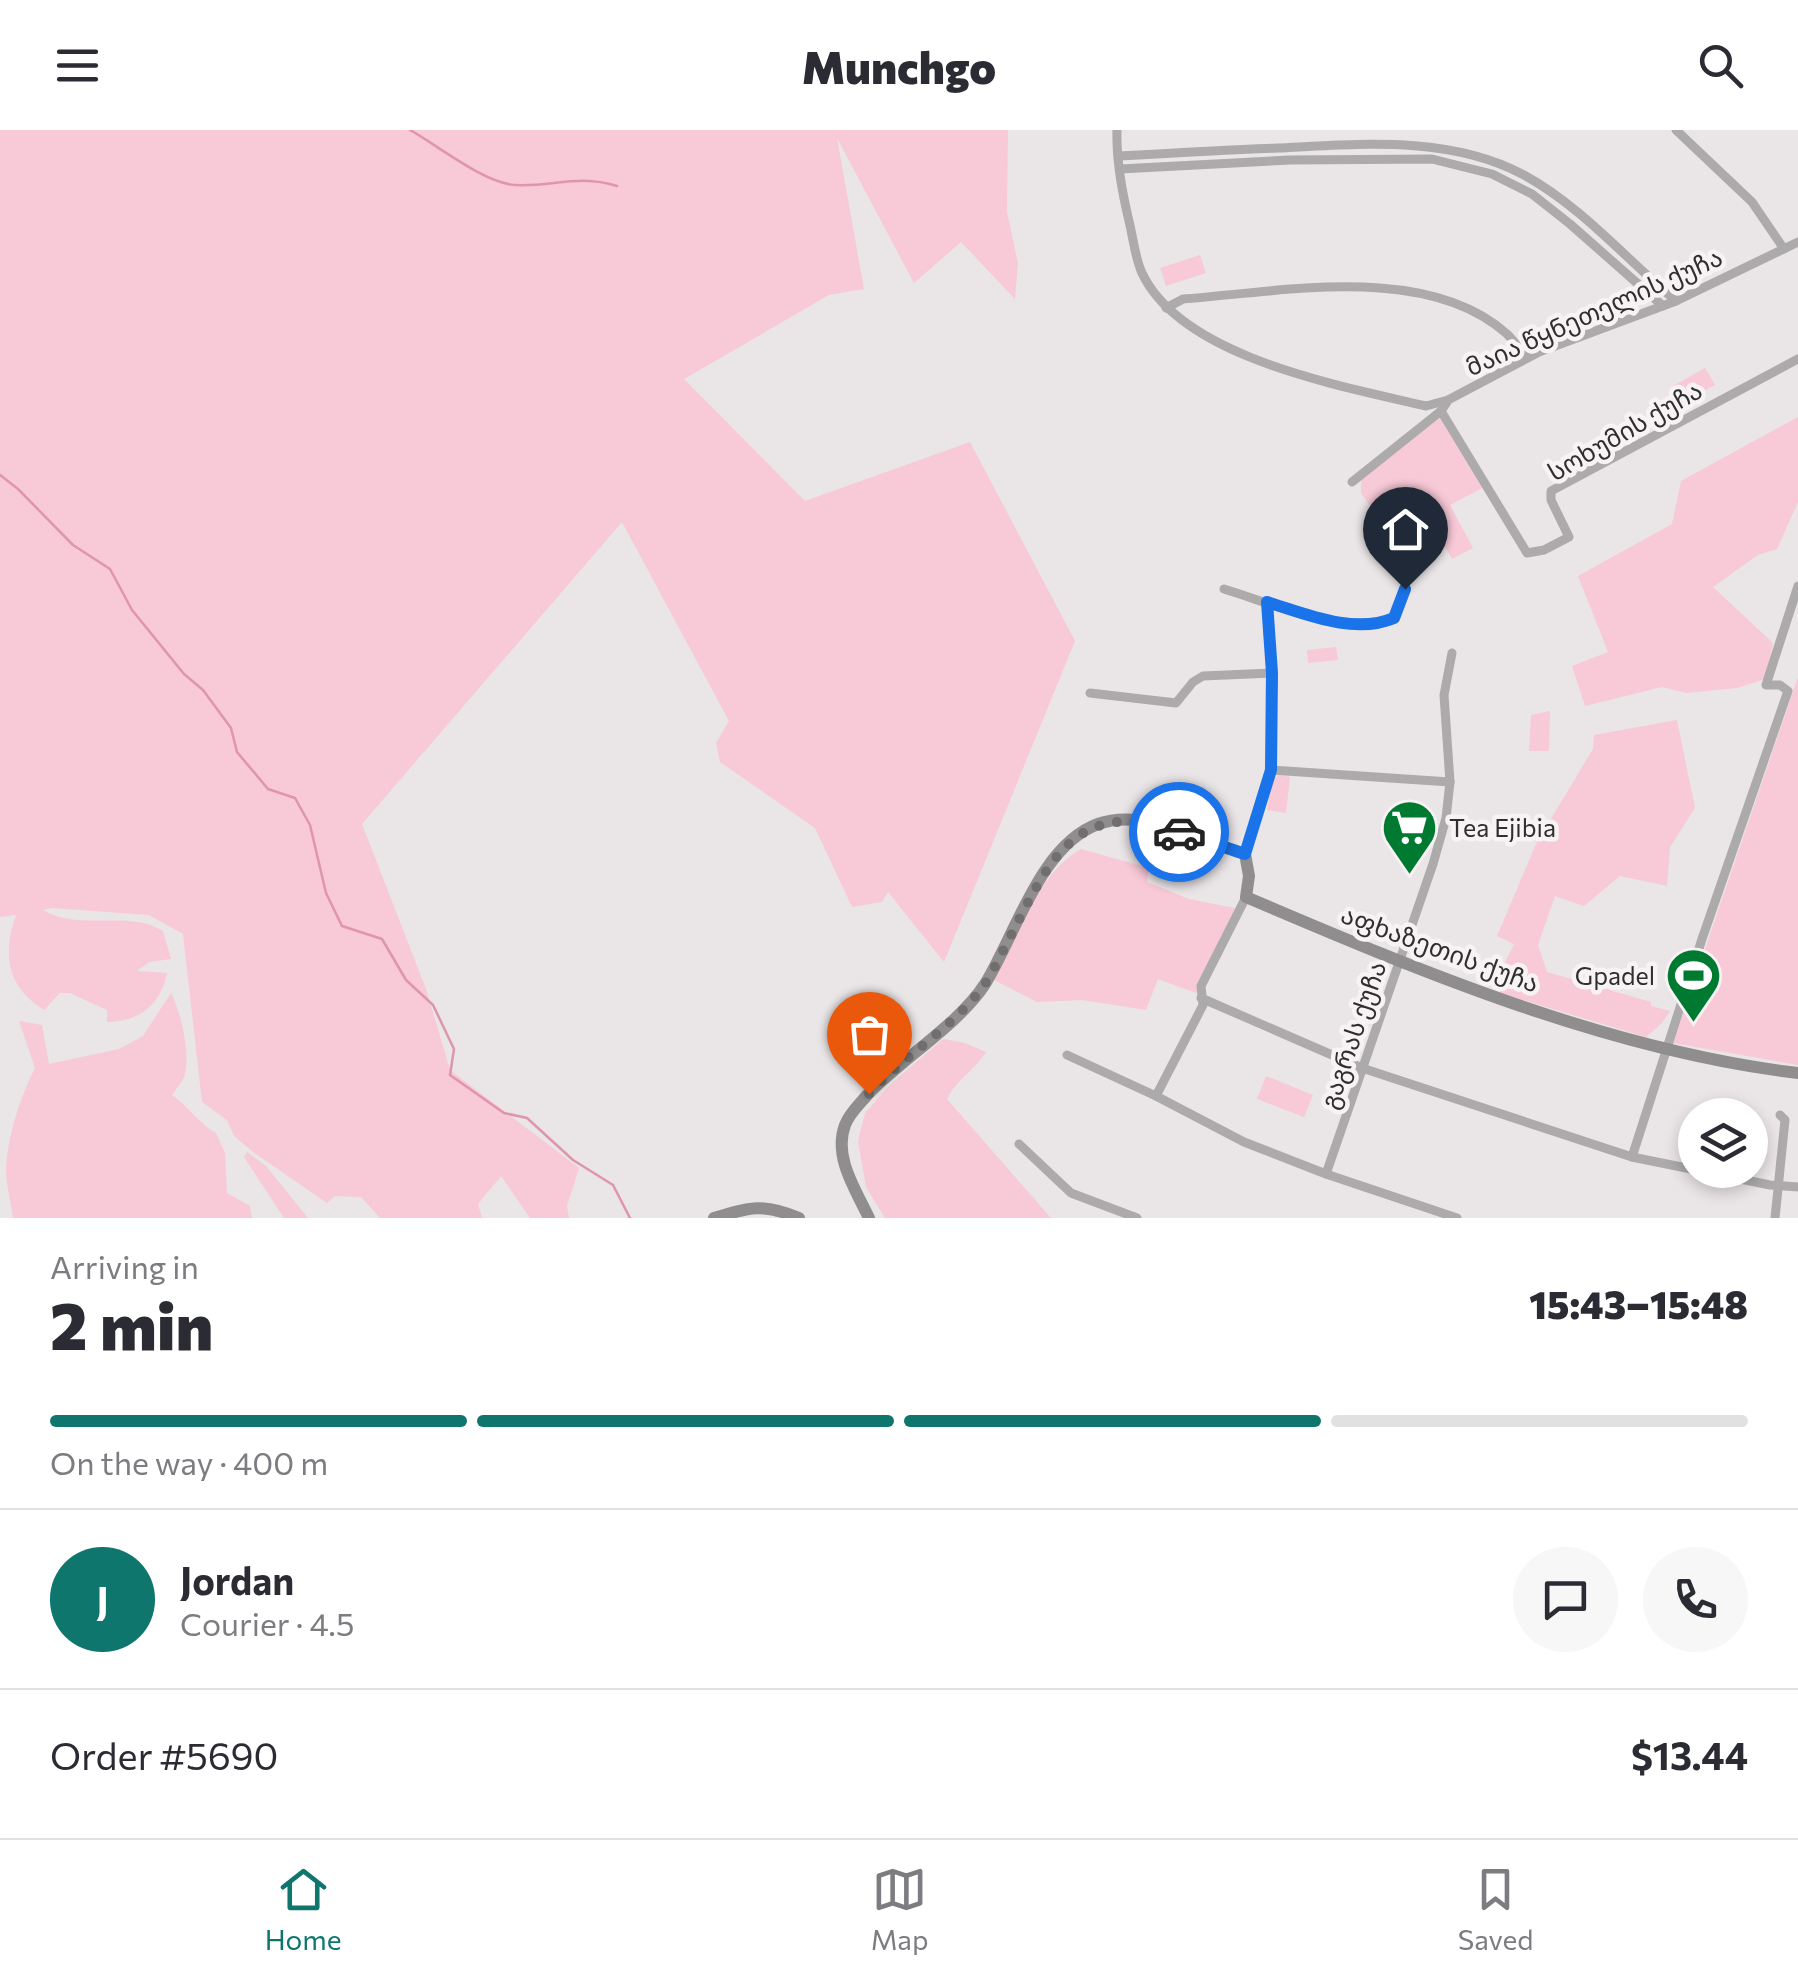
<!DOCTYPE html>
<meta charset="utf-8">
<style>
:root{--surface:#fff;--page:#f7f7f7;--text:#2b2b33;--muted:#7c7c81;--line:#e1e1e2;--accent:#0f766e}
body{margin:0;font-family:Commissioner,"Noto Sans Georgian",sans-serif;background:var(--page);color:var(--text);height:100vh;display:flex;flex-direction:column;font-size:38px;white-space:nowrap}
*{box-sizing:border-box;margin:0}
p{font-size:32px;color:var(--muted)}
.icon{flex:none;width:55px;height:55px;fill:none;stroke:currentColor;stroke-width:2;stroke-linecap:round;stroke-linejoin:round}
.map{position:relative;height:1088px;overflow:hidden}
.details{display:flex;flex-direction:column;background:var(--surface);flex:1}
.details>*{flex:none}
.controls{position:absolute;left:1678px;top:968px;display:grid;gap:20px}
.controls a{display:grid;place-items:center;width:90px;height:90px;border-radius:50%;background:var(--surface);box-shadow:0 5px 15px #0003;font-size:50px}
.pin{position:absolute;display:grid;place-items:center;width:85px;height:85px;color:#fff;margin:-102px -42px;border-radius:50% 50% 50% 0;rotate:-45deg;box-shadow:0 0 10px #0007}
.pin .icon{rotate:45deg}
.courier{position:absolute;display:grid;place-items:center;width:100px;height:100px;margin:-50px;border:8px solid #1a73e8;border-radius:50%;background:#fff;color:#222;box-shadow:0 2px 12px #0007}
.summary em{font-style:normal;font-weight:800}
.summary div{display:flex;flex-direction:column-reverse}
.summary{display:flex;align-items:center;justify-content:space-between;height:170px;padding:0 50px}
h1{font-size:65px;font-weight:800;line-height:75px}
.bar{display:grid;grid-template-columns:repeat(4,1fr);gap:15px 10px;align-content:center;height:120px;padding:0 50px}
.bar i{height:12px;border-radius:8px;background:var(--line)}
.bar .selected{background:var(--accent)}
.bar p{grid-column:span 4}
.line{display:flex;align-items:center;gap:25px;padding:0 50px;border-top:2px solid var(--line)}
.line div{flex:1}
.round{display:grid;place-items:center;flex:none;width:105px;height:105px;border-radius:52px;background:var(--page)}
header{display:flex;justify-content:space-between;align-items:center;height:130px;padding:0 50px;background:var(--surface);font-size:45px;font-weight:800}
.menu{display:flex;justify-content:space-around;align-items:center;height:140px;border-top:2px solid var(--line);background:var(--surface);font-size:28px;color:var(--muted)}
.menu a{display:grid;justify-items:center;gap:5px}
.menu .selected{color:var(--accent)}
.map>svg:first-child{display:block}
.green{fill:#f8c9d7}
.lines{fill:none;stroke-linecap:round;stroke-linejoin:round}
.stream{stroke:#df95ad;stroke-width:2.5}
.street{stroke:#acaaab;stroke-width:9}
.secondary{stroke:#8f8d8d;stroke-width:12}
.done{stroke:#716e6f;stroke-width:10;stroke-dasharray:0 18}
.route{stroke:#1a73e8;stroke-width:12}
.labels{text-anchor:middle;stroke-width:9;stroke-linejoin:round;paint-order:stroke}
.street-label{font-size:25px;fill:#302e2f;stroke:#f7f2f4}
.poi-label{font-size:25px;fill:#302e2f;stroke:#f7f2f4;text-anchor:start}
</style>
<header><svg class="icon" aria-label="menu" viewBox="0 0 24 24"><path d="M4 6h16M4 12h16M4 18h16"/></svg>Munchgo<svg class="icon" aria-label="search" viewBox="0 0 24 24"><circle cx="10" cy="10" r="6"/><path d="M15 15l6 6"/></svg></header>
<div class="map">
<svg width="1798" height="1088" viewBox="0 0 1798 1088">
<rect width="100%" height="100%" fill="#eae5e6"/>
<g class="green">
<path d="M 0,0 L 1008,0 L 1007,82 L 1018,133 L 1015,169 L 961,112 L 914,153 L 837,8 L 864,159 L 829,165 L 684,249 L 805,371 L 970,312 L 1075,511 L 944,832 L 888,762 L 882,772 L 852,777 L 815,698 L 720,632 L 716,613 L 729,591 L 622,392 L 362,694 L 426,859 L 450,940 L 579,1038 L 567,1076 L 569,1088 L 530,1088 L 501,1046 L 478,1074 L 482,1088 L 380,1088 L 361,1067 L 335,1066 L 327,1073 L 253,1022 L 234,1006 L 227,990 L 202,972 L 183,804 L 149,785 L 52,778 L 43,780 C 79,802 129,779 163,801 L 171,829 L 149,832 L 137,841 L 167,843 C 160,875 141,891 107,892 L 107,880 L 70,863 L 60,863 L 44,880 C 7,857 2,825 16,785 L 0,787 Z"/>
<path d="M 1200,125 L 1206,143 L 1166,156 L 1160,138 Z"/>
<path d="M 1705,238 L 1715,255 L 1682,273 L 1673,256 Z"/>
<path d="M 1798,287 L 1798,372 L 1777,419 L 1758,425 L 1713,457 L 1773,513 L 1765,549 L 1737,558 L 1686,563 L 1662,557 L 1585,576 L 1572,536 L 1608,522 L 1578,446 L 1672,394 L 1681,351 Z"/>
<path d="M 1440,288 L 1482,358 L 1450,375 L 1473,418 L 1452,429 L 1429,386 L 1412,366 L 1374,381 L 1361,363 L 1361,350 Z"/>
<path d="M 1336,517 L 1338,530 L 1308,533 L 1307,520 Z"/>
<path d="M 1798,547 L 1798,935 L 1673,913 Z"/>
<path d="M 1550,581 L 1549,621 L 1529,621 L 1531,585 Z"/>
<path d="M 1677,590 L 1695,678 L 1670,717 L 1667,756 L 1620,746 L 1584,776 L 1555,766 L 1538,815 L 1547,842 L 1651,872 L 1651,876 L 1670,881 L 1662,893 L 1646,907 L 1500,863 L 1497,849 L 1514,814 L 1497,806 L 1536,714 L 1593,619 L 1594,605 Z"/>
<path d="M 1279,645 L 1290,647 L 1286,683 L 1267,680 L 1272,650 Z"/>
<path d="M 1081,719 L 1149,738 L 1147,752 L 1189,769 L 1235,778 L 1196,863 L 1158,849 L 1146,880 L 1082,870 L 1037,872 L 994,850 C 1017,807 1037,744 1081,719 Z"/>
<path d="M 171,863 C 181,882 190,922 185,944 C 183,952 176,958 172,965 C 188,976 200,995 216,1003 L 225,1023 L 227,1063 L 250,1076 L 252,1088 L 13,1088 C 11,1072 6,1055 6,1039 C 8,1005 20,968 35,938 L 19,891 L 42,895 L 49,934 L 119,919 L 143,906 Z"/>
<path d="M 943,909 L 965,913 L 986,922 C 974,941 957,949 947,969 L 1051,1088 L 885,1088 L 866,1057 L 858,1011 L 865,983 L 890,955 Z"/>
<path d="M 1266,946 L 1313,965 L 1304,987 L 1257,969 Z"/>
<path d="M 247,1022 L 266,1036 L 308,1088 L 284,1088 L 244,1027 Z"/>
</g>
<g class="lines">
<g class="stream">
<path d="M 410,0 C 437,15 484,53 515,55 C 553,57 577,44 617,56"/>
<path d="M 0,345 L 18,359 L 73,415 L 110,439 L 132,480 L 184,544 L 203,560 L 231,598 L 237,622 L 268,659 L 295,668 L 310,695 L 326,763 L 342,796 L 382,809 L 406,850 L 433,875 L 454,919 L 450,945 L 504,983 L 527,988 L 573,1030 L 613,1055 L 630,1088"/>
</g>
<g class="street">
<path d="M 1117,0 C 1116,30 1122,62 1129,91 C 1133,107 1135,128 1142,143 C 1182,228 1342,256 1426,276 L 1448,270 L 1539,222 L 1676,171 L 1798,112"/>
<path d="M 1676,0 L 1752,72 L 1784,119"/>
<path d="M 1119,26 C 1172,23 1225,20 1278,18 C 1359,14 1450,5 1524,45 C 1581,76 1627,130 1676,171"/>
<path d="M 1120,39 L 1290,30 L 1432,29 L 1492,44 L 1532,64 L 1570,94 L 1663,176"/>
<path d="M 1166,178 L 1183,169 C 1281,162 1427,132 1507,204 C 1514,211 1520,220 1527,228"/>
<path d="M 1447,272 L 1441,281 L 1527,423 L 1544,420 L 1569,407 L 1551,370 L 1551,361 L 1798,229"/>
<path d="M 1352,352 L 1441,281"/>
<path d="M 1224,459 C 1271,473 1348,508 1394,489 L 1405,459"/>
<path d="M 1090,563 L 1176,573 L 1193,552 L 1203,546 L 1272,543"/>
<path d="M 1271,640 L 1450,652 L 1446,688 L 1433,734 L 1326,1044"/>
<path d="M 1450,652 L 1444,565 L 1452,523"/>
<path d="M 1245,724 L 1271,640 L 1272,543 L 1267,472"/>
<path d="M 1201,868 L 1362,938 L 1632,1027 L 1770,1055 L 1798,1057"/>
<path d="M 1067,925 L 1156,966 L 1244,1012 L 1326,1044 L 1457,1088"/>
<path d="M 1156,966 L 1203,875 L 1201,856 L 1246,767"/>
<path d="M 1019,1014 L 1071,1063 L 1137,1088"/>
<path d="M 1632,1027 L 1702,809 L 1788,561 L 1780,555 L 1766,555 L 1798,456"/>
<path d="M 1775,1088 L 1785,990 L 1780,985"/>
</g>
<g class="secondary">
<path d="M 714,1088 C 750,1077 763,1073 799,1088"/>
<path d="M 869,1088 C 856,1060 833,1027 845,995 C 850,982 860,974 868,964 C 902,929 960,893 985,854 C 1015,806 1040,715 1098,694 C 1144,677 1201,711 1245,724 L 1249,746 L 1246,767 C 1419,841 1610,921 1798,943"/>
</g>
</g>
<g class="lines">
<path class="done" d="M 869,964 C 904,926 951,899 982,858 C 991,846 998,830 1005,817 C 1047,737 1071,664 1179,702"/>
<path class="route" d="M 1179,702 L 1245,724 L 1271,640 L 1272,543 L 1267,472 C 1306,484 1354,505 1394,488 L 1405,459"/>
</g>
<defs>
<symbol id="supermarket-pin" viewBox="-11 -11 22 30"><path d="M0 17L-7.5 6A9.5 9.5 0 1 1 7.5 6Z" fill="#007a31" stroke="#f7f2f4"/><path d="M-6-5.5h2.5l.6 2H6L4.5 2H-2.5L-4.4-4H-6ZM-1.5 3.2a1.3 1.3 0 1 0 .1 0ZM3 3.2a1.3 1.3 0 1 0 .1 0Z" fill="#fff"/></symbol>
<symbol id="stadium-pin" viewBox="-11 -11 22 30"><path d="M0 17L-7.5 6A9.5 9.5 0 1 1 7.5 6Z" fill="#007a31" stroke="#f7f2f4"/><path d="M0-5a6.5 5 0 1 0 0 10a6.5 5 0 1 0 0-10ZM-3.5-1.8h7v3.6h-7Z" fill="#fff"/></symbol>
</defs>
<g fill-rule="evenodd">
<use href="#supermarket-pin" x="1378" y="666" width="63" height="86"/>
<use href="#stadium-pin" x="1662" y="814" width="63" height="86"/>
</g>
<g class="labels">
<g class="street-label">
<text transform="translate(1594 182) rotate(-24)" y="9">მაია წყნეთელის ქუჩა</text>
<text transform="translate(1625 301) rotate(-30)" y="9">სოხუმის ქუჩა</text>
<text transform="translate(1440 819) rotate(20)" y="9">აფხაზეთის ქუჩა</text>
<text transform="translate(1353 905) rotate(-71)" y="9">გაგრას ქუჩა</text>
</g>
<g class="poi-label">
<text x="1449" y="707">Tea Ejibia</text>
<text x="1655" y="855" text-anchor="end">Gpadel</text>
</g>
</g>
</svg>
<div class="controls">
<a><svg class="icon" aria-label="layers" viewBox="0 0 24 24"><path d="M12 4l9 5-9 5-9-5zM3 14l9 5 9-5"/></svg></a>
</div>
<div class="pin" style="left:869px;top:964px;background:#ea580c"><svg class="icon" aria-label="bag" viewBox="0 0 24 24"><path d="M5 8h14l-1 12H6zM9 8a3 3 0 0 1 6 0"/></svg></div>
<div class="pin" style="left:1405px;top:459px;background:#1f2937"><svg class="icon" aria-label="home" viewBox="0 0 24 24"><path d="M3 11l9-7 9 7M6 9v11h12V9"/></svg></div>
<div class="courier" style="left:1179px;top:702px"><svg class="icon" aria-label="car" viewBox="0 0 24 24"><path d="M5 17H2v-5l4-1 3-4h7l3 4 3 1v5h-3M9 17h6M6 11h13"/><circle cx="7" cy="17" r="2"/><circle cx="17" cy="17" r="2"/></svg></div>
</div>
<section class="details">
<div class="summary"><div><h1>2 min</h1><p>Arriving in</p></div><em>15:43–15:48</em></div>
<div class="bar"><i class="selected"></i><i class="selected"></i><i class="selected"></i><i></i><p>On the way · 400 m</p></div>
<div class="line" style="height:180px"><b class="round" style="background:var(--accent);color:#fff">J</b><div><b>Jordan</b><p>Courier · 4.5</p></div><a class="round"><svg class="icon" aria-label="chat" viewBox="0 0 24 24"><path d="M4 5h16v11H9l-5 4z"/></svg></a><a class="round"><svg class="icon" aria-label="phone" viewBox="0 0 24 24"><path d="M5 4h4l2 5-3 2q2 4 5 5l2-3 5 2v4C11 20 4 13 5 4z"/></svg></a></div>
<div class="line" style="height:130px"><div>Order #5690</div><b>$13.44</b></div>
</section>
<nav class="menu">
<a class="selected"><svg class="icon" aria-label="home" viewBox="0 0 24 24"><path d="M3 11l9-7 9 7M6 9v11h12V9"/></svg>Home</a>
<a><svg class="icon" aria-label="map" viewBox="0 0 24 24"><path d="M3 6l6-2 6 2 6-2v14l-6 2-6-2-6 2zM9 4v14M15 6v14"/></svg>Map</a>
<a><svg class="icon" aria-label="saved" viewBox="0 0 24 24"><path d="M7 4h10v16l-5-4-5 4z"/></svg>Saved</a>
</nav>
